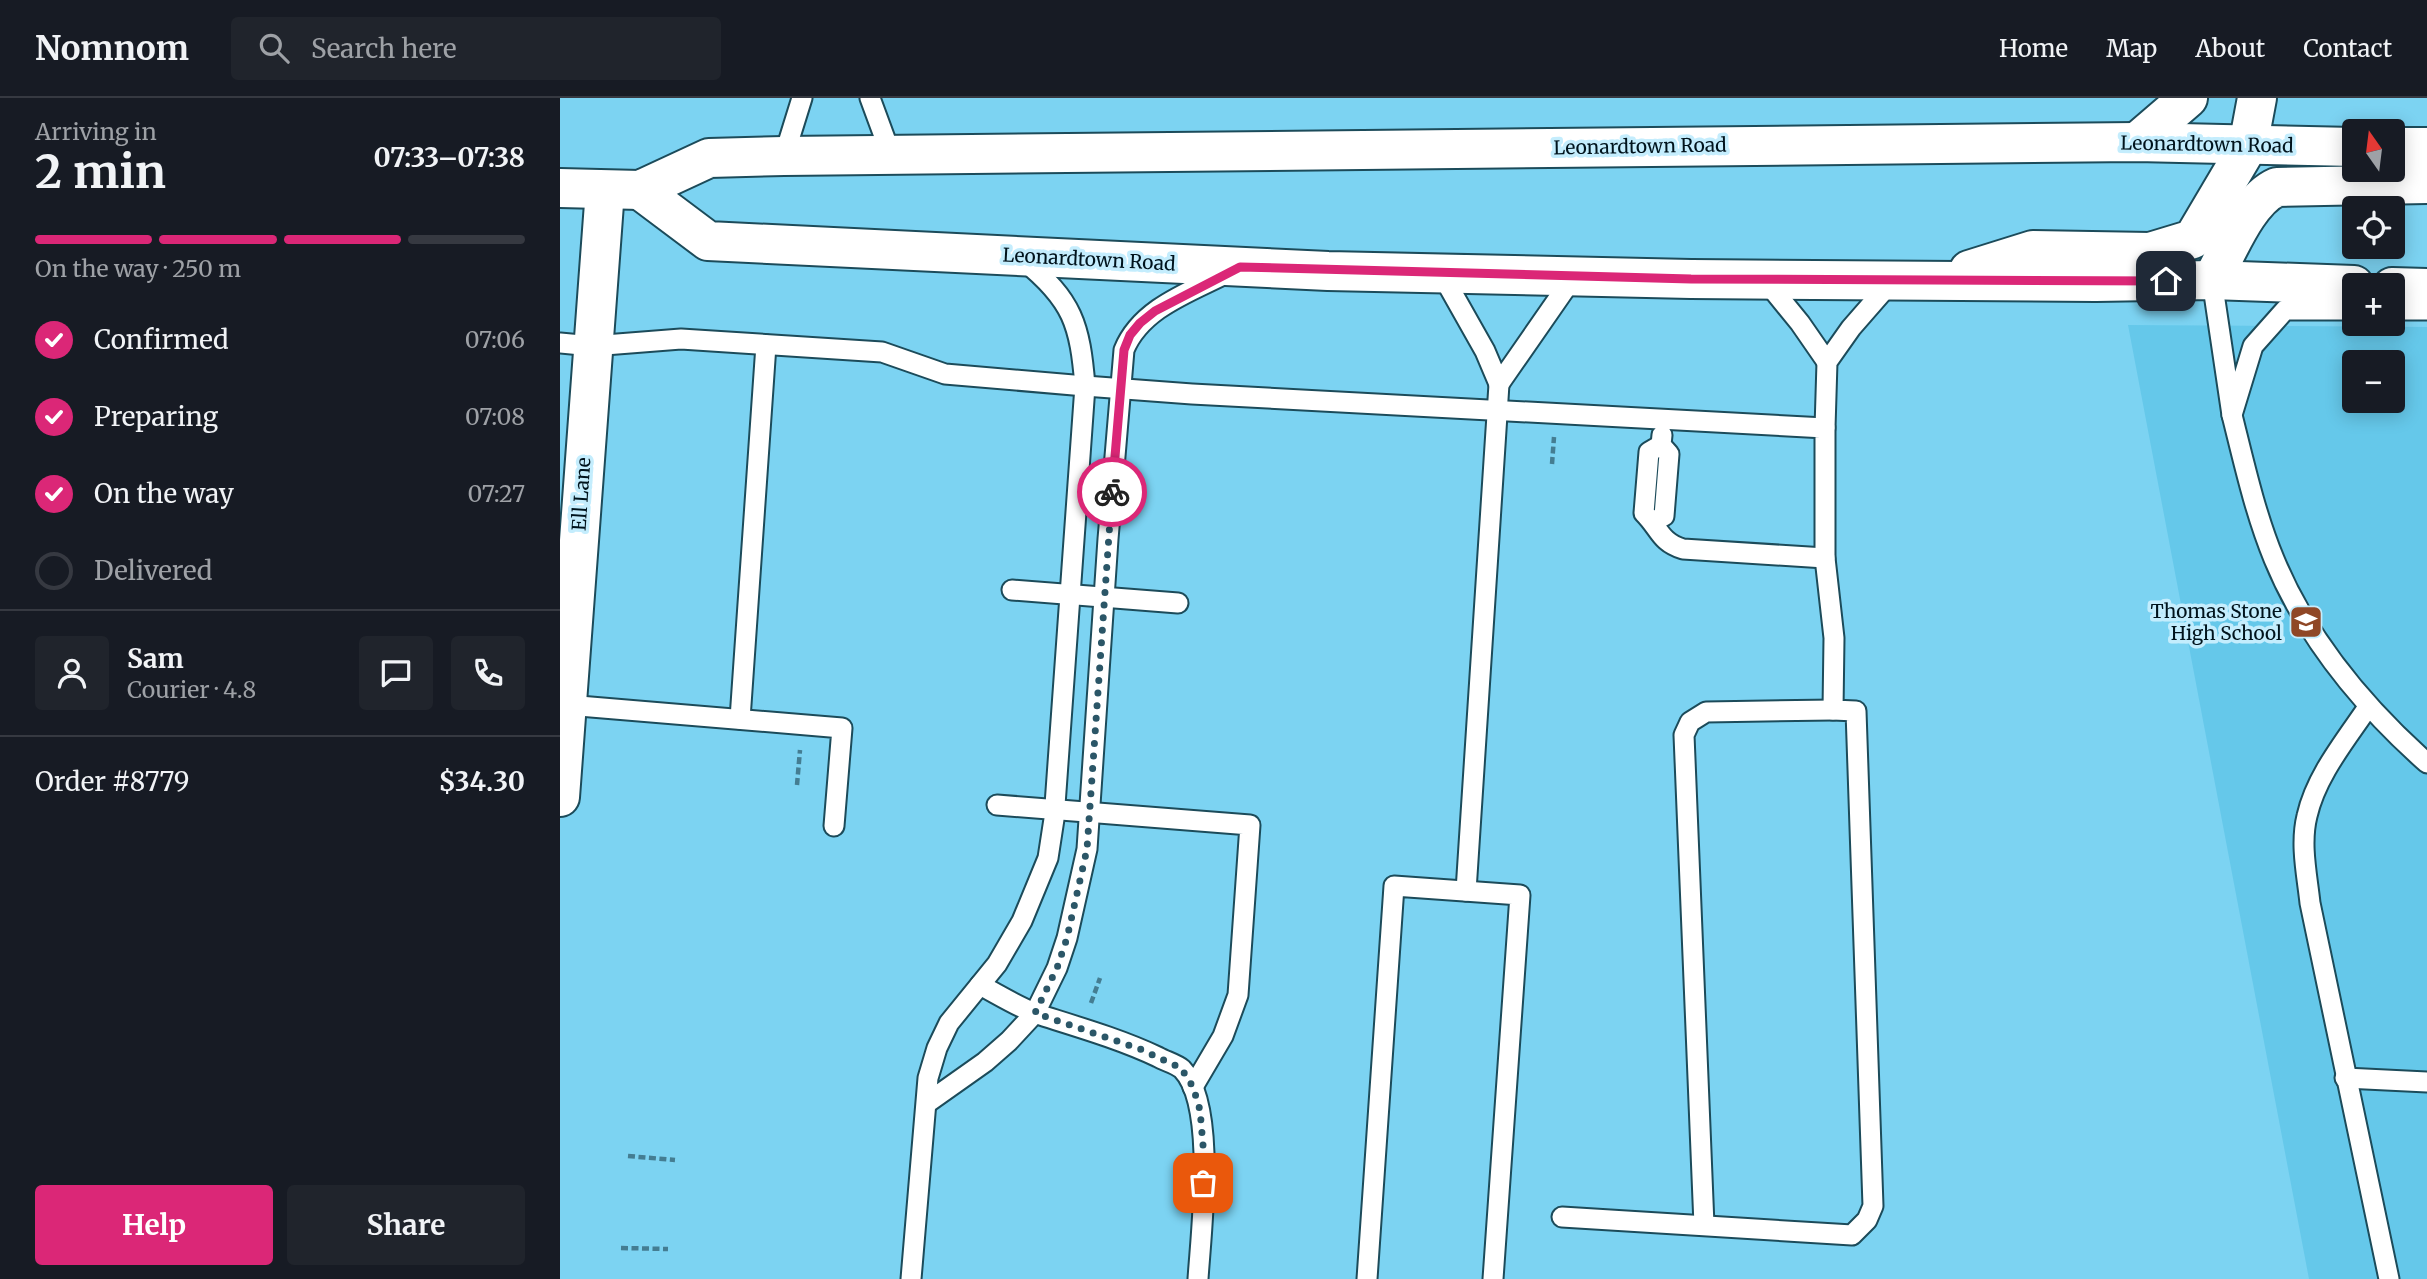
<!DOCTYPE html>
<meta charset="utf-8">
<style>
:root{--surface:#171b24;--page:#20242c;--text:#f1f3f6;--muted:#9ea1a6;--line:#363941;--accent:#db2777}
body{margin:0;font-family:Merriweather,serif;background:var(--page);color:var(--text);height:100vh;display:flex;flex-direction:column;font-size:26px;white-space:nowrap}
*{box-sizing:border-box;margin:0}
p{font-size:23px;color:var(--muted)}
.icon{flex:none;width:38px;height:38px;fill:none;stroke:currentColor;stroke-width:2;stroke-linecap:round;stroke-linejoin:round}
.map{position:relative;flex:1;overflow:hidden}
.details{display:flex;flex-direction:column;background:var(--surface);width:560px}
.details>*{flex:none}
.needle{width:46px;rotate:346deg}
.buttons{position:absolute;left:1782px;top:21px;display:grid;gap:14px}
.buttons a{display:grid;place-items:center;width:63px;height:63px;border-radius:7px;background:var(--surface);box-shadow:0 4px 18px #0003;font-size:35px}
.pin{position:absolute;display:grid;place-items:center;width:60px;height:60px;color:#fff;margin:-30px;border-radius:14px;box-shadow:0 4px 10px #0006}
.courier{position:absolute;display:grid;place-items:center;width:70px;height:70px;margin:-35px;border:5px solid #db2777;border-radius:50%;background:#fff;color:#222;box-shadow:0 2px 9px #0007}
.headline em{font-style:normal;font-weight:700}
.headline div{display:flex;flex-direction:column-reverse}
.headline{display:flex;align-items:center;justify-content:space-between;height:119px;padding:0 35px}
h1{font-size:46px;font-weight:700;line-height:52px}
.bar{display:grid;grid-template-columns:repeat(4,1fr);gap:10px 7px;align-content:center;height:84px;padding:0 35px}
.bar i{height:9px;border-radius:5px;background:var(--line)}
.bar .active{background:var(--accent)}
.bar p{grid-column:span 4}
.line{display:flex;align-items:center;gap:18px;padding:0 35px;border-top:2px solid var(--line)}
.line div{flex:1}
.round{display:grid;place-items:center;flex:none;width:74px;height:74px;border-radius:7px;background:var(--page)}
ol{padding:0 35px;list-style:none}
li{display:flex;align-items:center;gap:21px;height:77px}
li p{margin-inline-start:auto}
li .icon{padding:7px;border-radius:50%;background:var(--accent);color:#fff;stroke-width:4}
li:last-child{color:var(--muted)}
li i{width:38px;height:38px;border:4px solid var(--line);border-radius:50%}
.primary-button{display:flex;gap:14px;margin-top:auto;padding:14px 35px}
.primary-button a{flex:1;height:80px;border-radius:7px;background:var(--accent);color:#fff;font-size:28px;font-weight:700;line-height:80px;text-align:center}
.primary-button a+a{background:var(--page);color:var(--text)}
header{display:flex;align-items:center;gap:42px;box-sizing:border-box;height:98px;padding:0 35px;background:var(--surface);border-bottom:2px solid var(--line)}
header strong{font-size:33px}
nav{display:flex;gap:38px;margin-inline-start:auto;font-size:24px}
.search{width:490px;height:63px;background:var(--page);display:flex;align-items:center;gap:18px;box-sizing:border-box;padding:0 24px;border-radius:7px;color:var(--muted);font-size:26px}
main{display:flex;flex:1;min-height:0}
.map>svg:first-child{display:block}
.built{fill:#65c8ea;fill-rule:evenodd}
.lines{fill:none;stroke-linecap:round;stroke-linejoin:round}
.lane-casing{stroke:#1c4b5a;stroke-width:23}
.street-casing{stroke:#1c4b5a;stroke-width:42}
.highway-casing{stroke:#1c4b5a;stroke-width:42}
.path{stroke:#447d92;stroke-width:4.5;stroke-dasharray:7 3.5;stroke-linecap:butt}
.lane{stroke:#fff;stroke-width:19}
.street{stroke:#fff;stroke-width:38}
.highway{stroke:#fff;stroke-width:38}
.done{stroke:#2b5667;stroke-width:7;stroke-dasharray:0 12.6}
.route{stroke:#db2777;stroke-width:9}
.labels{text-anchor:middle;stroke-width:7;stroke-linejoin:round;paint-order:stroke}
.street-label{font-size:19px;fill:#00131c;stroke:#c4edfd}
.poi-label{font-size:19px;fill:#00131c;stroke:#c4edfd;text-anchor:end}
</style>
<header>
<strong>Nomnom</strong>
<div class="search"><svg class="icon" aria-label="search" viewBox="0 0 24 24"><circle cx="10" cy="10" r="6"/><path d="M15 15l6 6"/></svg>Search here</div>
<nav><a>Home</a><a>Map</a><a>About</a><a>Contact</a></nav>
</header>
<main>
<section class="details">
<div class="headline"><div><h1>2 min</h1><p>Arriving in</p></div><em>07:33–07:38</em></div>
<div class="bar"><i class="active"></i><i class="active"></i><i class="active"></i><i></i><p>On the way · 250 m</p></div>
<ol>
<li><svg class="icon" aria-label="check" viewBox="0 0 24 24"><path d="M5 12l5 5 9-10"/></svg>Confirmed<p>07:06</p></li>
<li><svg class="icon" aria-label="check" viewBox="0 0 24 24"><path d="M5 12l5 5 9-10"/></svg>Preparing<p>07:08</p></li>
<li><svg class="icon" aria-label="check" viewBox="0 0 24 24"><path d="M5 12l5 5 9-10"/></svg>On the way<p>07:27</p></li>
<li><i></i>Delivered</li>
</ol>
<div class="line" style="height:126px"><a class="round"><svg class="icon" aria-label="person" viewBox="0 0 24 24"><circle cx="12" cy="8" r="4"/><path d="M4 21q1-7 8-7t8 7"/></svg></a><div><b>Sam</b><p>Courier · 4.8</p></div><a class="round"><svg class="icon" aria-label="chat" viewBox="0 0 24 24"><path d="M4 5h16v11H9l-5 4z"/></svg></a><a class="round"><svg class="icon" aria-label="phone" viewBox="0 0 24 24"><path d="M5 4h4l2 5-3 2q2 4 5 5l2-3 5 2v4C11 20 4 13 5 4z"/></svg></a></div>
<div class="line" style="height:91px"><div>Order #8779</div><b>$34.30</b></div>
<div class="primary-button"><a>Help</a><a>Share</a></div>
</section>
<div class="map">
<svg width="1867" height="1181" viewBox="0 0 1867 1181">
<rect width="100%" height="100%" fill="#7cd3f2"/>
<path class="built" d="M 1568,227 L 1867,229 L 1867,1181 L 1749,1181 ZM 1794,264 L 1832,264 L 1832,303 L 1794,303 Z"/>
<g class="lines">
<defs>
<g id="lane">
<path d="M 310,0 L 331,57"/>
<path d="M 224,58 L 242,0"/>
<path d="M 881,175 L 925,253 L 939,286 L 1014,178"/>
<path d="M 1205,182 L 1240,225 L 1267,264"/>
<path d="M 1652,182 L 1672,317 L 1693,248 L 1725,212 L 1794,212"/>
<path d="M 1832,212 L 1867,212"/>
<path d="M 0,245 L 32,248 L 121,241 L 322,254 L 385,276 L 525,288 L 632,296 L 1265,330 L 1265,460 L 1274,540 L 1273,612 L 1296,613 L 1313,1108 L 1307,1122 L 1292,1137 L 1002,1119"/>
<path d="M 1672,317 C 1684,365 1695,415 1714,461 C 1747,541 1803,608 1867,665"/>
<path d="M 1265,330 L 1267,264 L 1291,230 L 1332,183"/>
<path d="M 1101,347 L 1089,354 L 1084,415 C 1100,431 1100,444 1123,451 L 1265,460"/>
<path d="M 1093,424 L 1104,418 L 1109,356 L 1101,347 L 1102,337"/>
<path d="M 452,492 L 618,505"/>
<path d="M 7,607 L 282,630 L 274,728"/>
<path d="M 1808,609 C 1785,643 1756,678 1747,718 C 1740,746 1747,777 1750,805 L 1829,1181"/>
<path d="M 180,621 L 206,247"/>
<path d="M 437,707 L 690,727 L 678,897 L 663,938 L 633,989"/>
<path d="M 906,793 L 939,286"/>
<path d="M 420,887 C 439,897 458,909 477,916 C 518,929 560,941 598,959 C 605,963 616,966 622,971 C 657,1007 641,1133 638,1181"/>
<path d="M 1785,980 L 1867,984"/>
<path d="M 367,1005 L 425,964 L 449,943 L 475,915 L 497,870 L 507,840 L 527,751 L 548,441 L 564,252 C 581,210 630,194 667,175"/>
<path d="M 1144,1127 L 1124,637 L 1130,624 L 1146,614 L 1273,612"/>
<path d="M 351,1181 L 368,980 L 377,950 L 389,925 L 437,866 L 462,823 L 488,760 L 494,721 L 525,288 C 520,227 513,202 463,162"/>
<path d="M 807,1181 L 834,788 L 960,797 L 933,1181"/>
</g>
<g id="street">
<path d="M 1577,44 L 1628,0"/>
<path d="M 1688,48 L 1697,0"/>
<path d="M 0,699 L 45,92"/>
</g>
<g id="highway">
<path d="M 1832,49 L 1867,49"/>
<path d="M 0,90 L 80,92 L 149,60 L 224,58 L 1577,44 L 1794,49"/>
<path d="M 80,92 L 148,143 L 768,173 L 1131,181 L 1536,184 L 1652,182 L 1794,187"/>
<path d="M 1409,172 L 1473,152 L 1590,154 L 1633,141 L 1688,48"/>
<path d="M 1652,182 C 1668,154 1687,102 1717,89 L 1867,86"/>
<path d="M 1832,189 L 1867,190"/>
</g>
</defs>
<use href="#lane" class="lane-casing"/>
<use href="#street" class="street-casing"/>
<use href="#highway" class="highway-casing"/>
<g class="path">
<path d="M 992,366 L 994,339"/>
<path d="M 237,687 L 240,652"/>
<path d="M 531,905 L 540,880"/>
<path d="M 68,1058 L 115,1062"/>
<path d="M 61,1150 L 108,1151"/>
</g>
<use href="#lane" class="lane"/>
<use href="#street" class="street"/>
<use href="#highway" class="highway"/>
</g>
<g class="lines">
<path class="done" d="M 552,394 L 527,751 L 507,840 L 497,870 L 475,915 L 580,951 L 621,970 L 633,989 L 640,1012 L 643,1047 L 643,1085"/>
<path class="route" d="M 552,394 L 564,252 L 570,237 L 580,225 L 595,213 L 680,169 L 1131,181 L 1606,183"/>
</g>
<defs>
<symbol id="school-square" viewBox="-11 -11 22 22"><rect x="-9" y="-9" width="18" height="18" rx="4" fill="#8f4726" stroke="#c4edfd"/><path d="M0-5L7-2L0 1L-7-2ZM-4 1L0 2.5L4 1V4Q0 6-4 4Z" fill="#fff"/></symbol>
</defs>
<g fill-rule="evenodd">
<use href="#school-square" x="1727" y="505" width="38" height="38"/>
</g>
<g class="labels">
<g class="street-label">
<text transform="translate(1647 46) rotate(1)" y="7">Leonardtown Road</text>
<text transform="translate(1080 48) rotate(-1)" y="7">Leonardtown Road</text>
<text transform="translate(529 161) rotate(3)" y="7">Leonardtown Road</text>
<text transform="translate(21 396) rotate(-86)" y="7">Ell Lane</text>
</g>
<g class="poi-label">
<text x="1722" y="520">Thomas Stone<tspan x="1722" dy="22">High School</tspan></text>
</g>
</g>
</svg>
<div class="buttons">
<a><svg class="needle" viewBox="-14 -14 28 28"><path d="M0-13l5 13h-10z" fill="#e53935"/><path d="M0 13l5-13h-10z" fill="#9ea1a6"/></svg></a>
<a><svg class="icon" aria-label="locate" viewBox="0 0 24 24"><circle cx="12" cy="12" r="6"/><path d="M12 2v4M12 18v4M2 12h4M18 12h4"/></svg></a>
<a>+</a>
<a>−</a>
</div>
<div class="pin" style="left:643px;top:1085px;background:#ea580c"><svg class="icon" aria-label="bag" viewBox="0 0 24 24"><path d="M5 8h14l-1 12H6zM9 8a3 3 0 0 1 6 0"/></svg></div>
<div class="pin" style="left:1606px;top:183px;background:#1f2937"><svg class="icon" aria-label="home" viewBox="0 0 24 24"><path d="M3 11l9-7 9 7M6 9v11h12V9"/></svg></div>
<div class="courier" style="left:552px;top:394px"><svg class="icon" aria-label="bike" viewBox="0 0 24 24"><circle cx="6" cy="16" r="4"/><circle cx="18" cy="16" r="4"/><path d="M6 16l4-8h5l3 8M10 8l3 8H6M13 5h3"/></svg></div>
</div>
</main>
